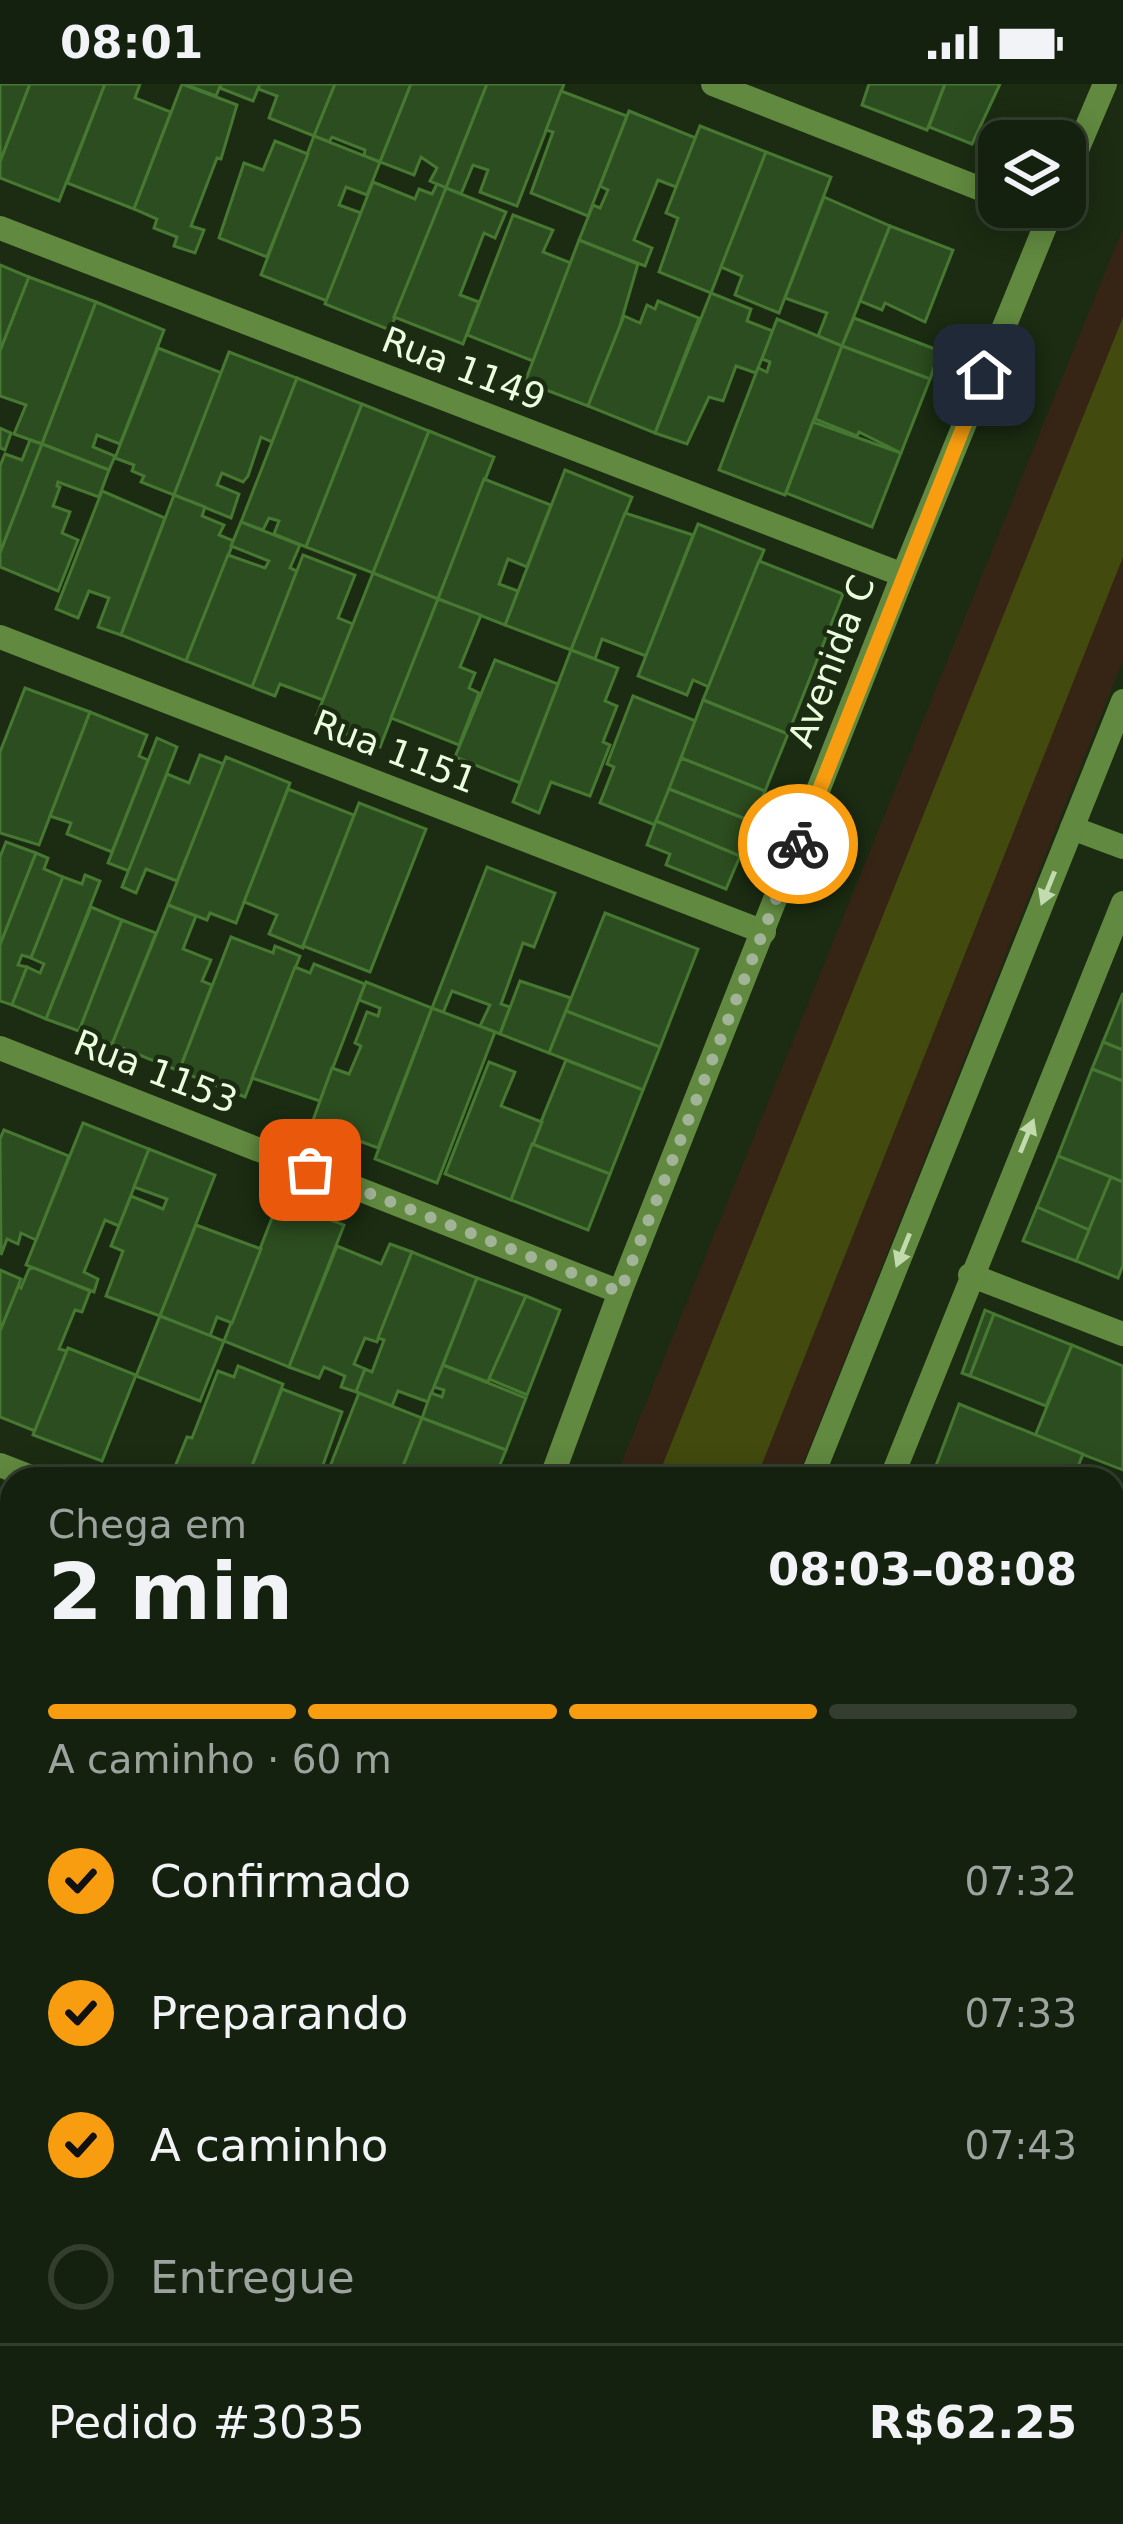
<!DOCTYPE html>
<html lang="pt">
<meta charset="utf-8">
<style>
:root{--surface:#14210e;--page:#1d2917;--text:#f1f3f6;--muted:#9da39e;--line:#333e2e;--accent:#f89d10}
body{margin:0;font-family:"DejaVu Sans",sans-serif;background:var(--page);color:var(--text);height:100vh;display:flex;flex-direction:column;font-size:45px;white-space:nowrap}
*{box-sizing:border-box;margin:0}
p{font-size:39px;color:var(--muted)}
.icon{flex:none;width:66px;height:66px;fill:none;stroke:currentColor;stroke-width:2;stroke-linecap:round;stroke-linejoin:round}
.map{position:relative;flex:1;overflow:hidden}
.side{position:absolute;left:0px;top:1383px;width:1125px;height:1059px;display:flex;flex-direction:column;background:var(--surface);border-radius:36px 36px 0 0;box-shadow:0 6px 30px #0003,0 0 0 3px var(--line)}
.side>*{flex:none}
.controls{position:absolute;left:978px;top:36px;display:grid;gap:24px}
.controls a{display:grid;place-items:center;width:108px;height:108px;border-radius:24px;background:var(--surface);box-shadow:0 6px 30px #0003,0 0 0 3px var(--line);font-size:60px}
.pin{position:absolute;display:grid;place-items:center;width:102px;height:102px;color:#fff;margin:-51px;border-radius:24px;box-shadow:0 6px 18px #0006}
.courier{position:absolute;display:grid;place-items:center;width:120px;height:120px;margin:-60px;border:9px solid #f89d10;border-radius:50%;background:#fff;color:#222;box-shadow:0 3px 15px #0007}
.head em{font-style:normal;font-weight:800}
.head div{display:flex;flex-direction:column-reverse}
.head{display:flex;align-items:center;justify-content:space-between;height:204px;padding:0 48px}
h1{font-size:78px;font-weight:800;line-height:90px}
.bar{display:grid;grid-template-columns:repeat(4,1fr);gap:18px 12px;align-content:center;height:144px;padding:0 48px}
.bar i{height:15px;border-radius:9px;background:var(--line)}
.bar .on{background:var(--accent)}
.bar p{grid-column:span 4}
.line{display:flex;align-items:center;gap:30px;padding:0 48px;border-top:3px solid var(--line)}
.line div{flex:1}
ol{padding:0 48px;list-style:none}
li{display:flex;align-items:center;gap:36px;height:132px}
li p{margin-inline-start:auto}
li .icon{padding:12px;border-radius:50%;background:var(--accent);color:#111;stroke-width:4}
li:last-child{color:var(--muted)}
li i{width:66px;height:66px;border:6px solid var(--line);border-radius:50%}
.status{display:flex;justify-content:space-between;align-items:center;height:84px;padding:0 60px;background:var(--surface);direction:ltr}
.status svg{height:33px;fill:currentColor}
.map>svg:first-child{display:block}
.green{fill:#362515}
.water{fill:#424a0d}
.building{fill:#2c4d1f;stroke:#467832;stroke-width:3}
.lines{fill:none;stroke-linecap:round;stroke-linejoin:round}
.minor{stroke:#61893f;stroke-width:24}
.tertiary{stroke:#61893f;stroke-width:24}
.oneway{fill:#c1dbae}
.done{stroke:#a2b497;stroke-width:12;stroke-dasharray:0 21.6}
.route{stroke:#f89d10;stroke-width:15}
.labels{text-anchor:middle;stroke-width:9;stroke-linejoin:round;paint-order:stroke}
.street-label{font-size:36px;fill:#eafede;stroke:#1b2c12}
</style>
<div class="status"><b>08:01</b><svg viewBox="0 0 49 12"><path d="M0 12V9h3v3zM5 12V6h3v6zM10 12V3h3v9zM15 12V0h3v12zM26 1h20v11H26zM47 4h2v5h-2z"/></svg></div>
<div class="map">
<svg width="1123" height="2440" viewBox="0 0 1123 2440">
<rect width="100%" height="100%" fill="#1b2c12"/>
<g class="green">
<path d="M 1123,144 L 1123,576 L 797,1395 L 615,1395 Z"/>
<path d="M 212,2430 L 407,2430 L 403,2440 L 208,2440 Z"/>
</g>
<g class="water">
<path d="M 1123,233 L 1123,473 L 756,1395 L 657,1395 Z"/>
<path d="M 238,2430 L 344,2430 L 340,2440 L 235,2440 Z"/>
</g>
<g class="building">
<path d="M 0,0 L 30,0 L 0,78 Z"/>
<path d="M 30,0 L 105,0 L 59,117 L 0,94 L 0,78 Z"/>
<path d="M 105,0 L 140,0 L 135,14 L 171,28 L 134,125 L 67,99 Z"/>
<path d="M 182,0 L 237,21 L 221,75 L 217,74 L 191,142 L 204,146 L 195,169 L 174,162 L 177,153 L 154,144 L 157,135 L 134,125 Z"/>
<path d="M 184,0 L 221,0 L 216,12 Z"/>
<path d="M 221,0 L 260,0 L 253,17 L 220,4 Z"/>
<path d="M 260,0 L 335,0 L 314,52 L 269,34 L 277,12 L 258,5 Z"/>
<path d="M 335,0 L 411,0 L 380,78 L 364,72 L 365,66 L 332,53 L 329,58 L 314,52 Z"/>
<path d="M 411,0 L 487,0 L 446,104 L 430,97 L 437,84 L 421,73 L 414,91 L 380,78 Z"/>
<path d="M 487,0 L 564,0 L 517,122 L 480,108 L 488,86 L 473,81 L 461,110 L 446,104 Z"/>
<path d="M 869,0 L 945,0 L 927,46 L 862,21 Z"/>
<path d="M 945,0 L 1000,0 L 972,60 L 929,43 Z"/>
<path d="M 561,7 L 627,32 L 588,132 L 531,109 L 553,48 L 546,46 Z"/>
<path d="M 629,27 L 696,54 L 676,103 L 658,96 L 634,156 L 652,164 L 645,182 L 579,156 L 593,121 L 600,124 L 608,106 L 600,102 Z"/>
<path d="M 700,42 L 766,68 L 711,209 L 659,188 L 678,134 L 666,129 Z"/>
<path d="M 314,52 L 380,78 L 367,111 L 346,103 L 339,121 L 361,129 L 327,217 L 261,191 Z"/>
<path d="M 275,57 L 308,70 L 267,173 L 219,154 L 244,79 L 263,86 Z"/>
<path d="M 766,68 L 831,93 L 779,229 L 735,211 L 742,192 L 721,183 Z"/>
<path d="M 373,98 L 415,115 L 419,105 L 432,110 L 437,100 L 446,104 L 390,246 L 325,220 Z"/>
<path d="M 446,104 L 506,128 L 495,154 L 484,149 L 460,211 L 479,218 L 463,260 L 394,233 Z"/>
<path d="M 824,113 L 890,142 L 842,262 L 818,252 L 827,229 L 785,214 Z"/>
<path d="M 513,131 L 553,146 L 543,168 L 571,179 L 533,277 L 467,251 Z"/>
<path d="M 890,142 L 953,166 L 925,238 L 885,219 L 882,226 L 860,217 Z"/>
<path d="M 579,156 L 638,180 L 619,245 L 588,322 L 525,298 Z"/>
<path d="M 0,181 L 29,193 L 0,267 Z"/>
<path d="M 29,193 L 96,218 L 42,360 L 14,350 L 26,321 L 0,312 L 0,267 Z"/>
<path d="M 711,209 L 751,225 L 747,237 L 773,247 L 756,289 L 736,282 L 723,317 L 709,313 L 687,360 L 655,349 Z"/>
<path d="M 658,217 L 699,234 L 655,349 L 588,322 L 624,232 L 640,239 L 647,221 L 655,225 Z"/>
<path d="M 96,218 L 164,246 L 120,360 L 97,351 L 93,363 L 115,372 L 109,386 L 42,360 Z"/>
<path d="M 854,234 L 940,267 L 930,295 L 842,262 Z"/>
<path d="M 777,235 L 842,262 L 785,411 L 719,386 L 758,284 L 767,288 L 770,278 L 762,275 Z"/>
<path d="M 842,262 L 930,295 L 901,369 L 859,348 L 857,352 L 815,335 Z"/>
<path d="M 158,264 L 222,289 L 174,411 L 141,398 L 144,392 L 132,387 L 134,381 L 115,374 Z"/>
<path d="M 229,268 L 297,294 L 272,358 L 261,353 L 248,392 L 243,398 L 222,389 L 217,401 L 239,410 L 231,434 L 174,411 Z"/>
<path d="M 297,294 L 362,320 L 306,463 L 274,450 L 279,437 L 269,434 L 263,446 L 241,438 Z"/>
<path d="M 362,320 L 429,347 L 373,489 L 306,463 Z"/>
<path d="M 813,338 L 901,369 L 872,443 L 786,409 Z"/>
<path d="M 0,344 L 11,349 L 5,366 L 0,364 Z"/>
<path d="M 429,347 L 494,373 L 438,515 L 373,489 Z"/>
<path d="M 30,356 L 42,360 L 0,469 L 0,382 L 5,370 L 22,376 Z"/>
<path d="M 42,360 L 109,386 L 99,413 L 58,398 L 57,402 L 60,403 L 53,422 L 70,428 L 62,449 L 78,456 L 58,507 L 0,483 L 0,469 Z"/>
<path d="M 565,386 L 632,413 L 571,566 L 505,541 Z"/>
<path d="M 484,395 L 551,421 L 527,483 L 508,475 L 499,500 L 518,507 L 505,541 L 438,515 Z"/>
<path d="M 102,407 L 165,434 L 121,551 L 98,543 L 109,514 L 89,507 L 78,534 L 56,525 Z"/>
<path d="M 174,411 L 205,423 L 202,432 L 224,441 L 219,451 L 234,457 L 186,577 L 121,551 Z"/>
<path d="M 625,429 L 693,451 L 646,572 L 602,555 L 595,575 L 571,566 Z"/>
<path d="M 241,438 L 300,461 L 290,484 L 297,487 L 252,603 L 186,577 L 228,471 L 265,484 L 269,477 L 231,462 Z"/>
<path d="M 698,440 L 764,466 L 709,603 L 693,596 L 687,611 L 638,592 Z"/>
<path d="M 303,471 L 355,491 L 338,534 L 353,540 L 323,616 L 280,600 L 275,612 L 252,603 Z"/>
<path d="M 759,477 L 843,510 L 788,650 L 703,616 Z"/>
<path d="M 373,489 L 438,515 L 380,663 L 336,646 L 338,640 L 317,631 Z"/>
<path d="M 438,515 L 481,531 L 460,583 L 475,589 L 469,604 L 479,609 L 459,661 L 391,634 Z"/>
<path d="M 571,566 L 618,584 L 605,617 L 617,622 L 603,658 L 610,661 L 590,712 L 551,698 L 539,729 L 513,718 Z"/>
<path d="M 495,576 L 558,600 L 520,699 L 455,673 Z"/>
<path d="M 25,604 L 90,628 L 39,761 L 0,749 L 0,668 Z"/>
<path d="M 633,612 L 696,637 L 655,741 L 600,719 L 614,683 L 607,680 Z"/>
<path d="M 703,616 L 788,650 L 765,707 L 681,674 Z"/>
<path d="M 90,628 L 147,651 L 139,672 L 148,676 L 112,768 L 67,750 L 71,739 L 50,732 Z"/>
<path d="M 157,654 L 177,663 L 129,787 L 108,779 Z"/>
<path d="M 200,671 L 224,680 L 177,797 L 146,785 L 136,809 L 122,803 L 167,690 L 189,699 Z"/>
<path d="M 226,673 L 290,699 L 236,839 L 210,829 L 207,836 L 168,821 Z"/>
<path d="M 681,674 L 765,707 L 753,738 L 669,705 Z"/>
<path d="M 288,705 L 354,731 L 303,864 L 269,850 L 277,831 L 244,818 Z"/>
<path d="M 669,705 L 753,738 L 740,772 L 656,737 Z"/>
<path d="M 359,719 L 426,745 L 370,888 L 303,862 Z"/>
<path d="M 656,737 L 740,772 L 726,805 L 666,781 L 670,770 L 647,761 Z"/>
<path d="M 6,758 L 36,769 L 0,861 L 0,773 Z"/>
<path d="M 36,769 L 48,774 L 44,785 L 63,793 L 31,874 L 22,871 L 18,881 L 27,883 L 12,921 L 0,917 L 0,861 Z"/>
<path d="M 487,783 L 555,809 L 534,863 L 523,859 L 501,920 L 510,923 L 500,950 L 480,942 L 490,921 L 452,907 L 443,929 L 432,924 Z"/>
<path d="M 85,791 L 100,797 L 46,935 L 12,921 L 27,883 L 40,889 L 44,880 L 31,874 L 63,793 L 82,800 Z"/>
<path d="M 168,821 L 196,832 L 183,865 L 211,876 L 202,897 L 212,901 L 179,987 L 112,960 Z"/>
<path d="M 91,823 L 122,836 L 79,947 L 46,935 Z"/>
<path d="M 605,829 L 698,865 L 660,963 L 566,927 Z"/>
<path d="M 122,836 L 156,849 L 112,960 L 79,947 Z"/>
<path d="M 231,853 L 273,869 L 275,862 L 300,872 L 245,1013 L 179,987 Z"/>
<path d="M 314,880 L 365,900 L 320,1017 L 252,994 L 295,883 L 310,889 Z"/>
<path d="M 520,897 L 571,914 L 549,969 L 500,950 Z"/>
<path d="M 366,898 L 432,924 L 378,1064 L 312,1039 L 332,984 L 349,990 L 361,962 L 355,959 L 367,928 L 378,932 L 380,924 L 359,916 Z"/>
<path d="M 1123,909 L 1123,966 L 1103,958 Z"/>
<path d="M 432,924 L 495,948 L 437,1099 L 375,1075 Z"/>
<path d="M 566,927 L 660,963 L 643,1006 L 549,969 Z"/>
<path d="M 1103,958 L 1123,966 L 1123,997 L 1092,985 Z"/>
<path d="M 566,976 L 643,1006 L 610,1090 L 532,1060 Z"/>
<path d="M 489,978 L 515,988 L 501,1022 L 542,1038 L 511,1116 L 445,1090 Z"/>
<path d="M 1092,985 L 1123,997 L 1123,1098 L 1058,1072 Z"/>
<path d="M 83,1039 L 149,1065 L 119,1142 L 105,1136 L 84,1188 L 98,1195 L 94,1208 L 26,1181 Z"/>
<path d="M 4,1046 L 69,1072 L 36,1156 L 21,1149 L 18,1160 L 7,1155 L 1,1171 L 0,1055 Z"/>
<path d="M 532,1060 L 610,1090 L 588,1146 L 511,1116 Z"/>
<path d="M 149,1065 L 215,1091 L 160,1232 L 106,1212 L 123,1167 L 111,1162 L 131,1112 L 163,1125 L 167,1115 L 134,1103 Z"/>
<path d="M 1058,1072 L 1111,1093 L 1089,1146 L 1037,1123 Z"/>
<path d="M 1111,1093 L 1123,1098 L 1123,1181 L 1118,1194 L 1076,1177 Z"/>
<path d="M 279,1116 L 344,1141 L 289,1283 L 224,1257 Z"/>
<path d="M 1037,1123 L 1089,1146 L 1076,1177 L 1023,1157 Z"/>
<path d="M 196,1141 L 261,1165 L 232,1239 L 217,1233 L 210,1252 L 160,1232 Z"/>
<path d="M 390,1160 L 412,1168 L 377,1258 L 365,1254 L 354,1280 L 365,1285 L 356,1308 L 341,1303 L 345,1292 L 324,1283 L 319,1294 L 289,1283 L 337,1162 L 381,1180 Z"/>
<path d="M 412,1168 L 477,1194 L 428,1318 L 398,1307 L 392,1322 L 356,1308 L 365,1285 L 372,1288 L 384,1256 L 378,1254 Z"/>
<path d="M 34,1184 L 90,1207 L 82,1228 L 75,1226 L 59,1265 L 67,1267 L 35,1347 L 0,1333 L 0,1247 L 18,1202 L 21,1204 L 29,1185 Z"/>
<path d="M 0,1186 L 21,1195 L 0,1247 Z"/>
<path d="M 477,1194 L 526,1212 L 488,1298 L 443,1281 Z"/>
<path d="M 526,1212 L 560,1226 L 527,1311 L 489,1295 Z"/>
<path d="M 985,1226 L 994,1230 L 970,1292 L 962,1289 Z"/>
<path d="M 994,1230 L 1072,1261 L 1046,1322 L 970,1292 Z"/>
<path d="M 160,1232 L 224,1257 L 200,1317 L 136,1292 Z"/>
<path d="M 1072,1261 L 1123,1282 L 1123,1386 L 1035,1352 Z"/>
<path d="M 68,1264 L 136,1291 L 102,1377 L 33,1351 Z"/>
<path d="M 443,1281 L 526,1314 L 506,1366 L 422,1334 L 431,1309 L 442,1313 L 444,1306 L 434,1303 Z"/>
<path d="M 238,1282 L 283,1300 L 247,1395 L 170,1395 L 187,1353 L 192,1354 L 218,1287 L 234,1293 Z"/>
<path d="M 282,1305 L 342,1328 L 318,1395 L 247,1395 Z"/>
<path d="M 359,1309 L 422,1334 L 398,1395 L 325,1395 Z"/>
<path d="M 959,1320 L 1083,1370 L 1073,1395 L 931,1395 Z"/>
<path d="M 422,1334 L 506,1366 L 494,1395 L 398,1395 Z"/>
<path d="M 7,1421 L 12,1423 L 12,1563 L 0,1559 L 0,1439 Z"/>
<path d="M 1113,1570 L 1123,1574 L 1122,1657 L 1113,1654 Z"/>
<path d="M 0,1580 L 12,1584 L 4,1617 L 0,1616 Z"/>
<path d="M 12,1609 L 12,1747 L 0,1742 L 0,1641 Z"/>
<path d="M 1113,1804 L 1123,1808 L 1123,1884 L 1113,1881 Z"/>
<path d="M 10,1858 L 12,1859 L 12,1962 L 0,1958 L 0,1936 L 6,1921 L 0,1919 L 0,1884 Z"/>
<path d="M 11,1996 L 12,2100 L 8,2099 L 0,2121 L 0,2026 Z"/>
<path d="M 1113,2007 L 1123,2011 L 1123,2108 L 1113,2104 Z"/>
<path d="M 0,2245 L 12,2249 L 12,2361 L 0,2357 Z"/>
<path d="M 1113,2377 L 1123,2381 L 1123,2404 L 1117,2418 L 1113,2417 Z"/>
<path d="M 12,2380 L 12,2409 L 2,2405 Z"/>
<path d="M 3,2405 L 12,2409 L 12,2430 L 65,2430 L 83,2437 L 81,2440 L 0,2440 Z"/>
<path d="M 519,2430 L 544,2440 L 515,2440 Z"/>
<path d="M 519,2430 L 627,2430 L 623,2440 L 544,2440 Z"/>
<path d="M 627,2430 L 637,2430 L 659,2438 L 623,2440 Z"/>
<path d="M 662,2430 L 718,2430 L 714,2440 L 664,2440 L 659,2438 Z"/>
<path d="M 718,2430 L 780,2430 L 776,2440 L 714,2440 Z"/>
<path d="M 780,2430 L 815,2430 L 812,2440 L 776,2440 Z"/>
<path d="M 914,2430 L 953,2430 L 949,2440 L 910,2440 Z"/>
<path d="M 953,2430 L 1015,2430 L 1011,2440 L 949,2440 Z"/>
<path d="M 1015,2430 L 1026,2430 L 1051,2440 L 1011,2440 Z"/>
<path d="M 1026,2430 L 1094,2430 L 1090,2440 L 1051,2440 Z"/>
</g>
<g class="lines">
<g class="minor">
<path d="M 713,0 L 999,112"/>
<path d="M 1027,123 L 1049,132"/>
<path d="M 0,144 L 903,491"/>
<path d="M 0,553 L 764,848"/>
<path d="M 1072,744 L 1123,763"/>
<path d="M 0,964 L 620,1208"/>
<path d="M 970,1191 L 1123,1250"/>
<path d="M 0,1381 L 36,1395"/>
<path d="M 1113,1725 L 1123,1728"/>
<path d="M 0,1795 L 12,1800"/>
<path d="M 0,2199 L 12,2203"/>
</g>
<g class="tertiary">
<path d="M 1065,94 L 1105,0"/>
<path d="M 551,1395 L 620,1208 L 903,491 L 1053,123"/>
<path d="M 811,1395 L 1123,617"/>
<path d="M 891,1395 L 1123,819"/>
<path d="M 1113,2219 L 1123,2222"/>
<path d="M 1113,2282 L 1123,2286"/>
<path d="M 151,2440 L 155,2430"/>
<path d="M 384,2440 L 388,2430"/>
<path d="M 467,2440 L 471,2430"/>
</g>
</g>
<defs><path id="oneway-solid" d="M-6-.8H1V-3.2L6.5 0L1 3.2V.8H-6Z" transform="scale(3)"/></defs>
<g class="oneway">
<use href="#oneway-solid" transform="translate(1048 804) rotate(112)"/>
<use href="#oneway-solid" transform="translate(1027 1052) rotate(-68)"/>
<use href="#oneway-solid" transform="translate(903 1166) rotate(112)"/>
</g>
<g class="lines">
<path class="done" d="M 310,1086 L 620,1208 L 798,760"/>
<path class="route" d="M 798,760 L 984,291"/>
</g>
<g class="labels">
<g class="street-label">
<text transform="translate(464 284) rotate(21)" y="13">Rua 1149</text>
<text transform="translate(831 577) rotate(-69)" y="13">Avenida C</text>
<text transform="translate(395 667) rotate(21)" y="13">Rua 1151</text>
<text transform="translate(156 987) rotate(21)" y="13">Rua 1153</text>
</g>
</g>
</svg>
<div class="controls">
<a><svg class="icon" aria-label="layers" viewBox="0 0 24 24"><path d="M12 4l9 5-9 5-9-5zM3 14l9 5 9-5"/></svg></a>
</div>
<div class="pin" style="left:310px;top:1086px;background:#ea580c"><svg class="icon" aria-label="bag" viewBox="0 0 24 24"><path d="M5 8h14l-1 12H6zM9 8a3 3 0 0 1 6 0"/></svg></div>
<div class="pin" style="left:984px;top:291px;background:#1f2937"><svg class="icon" aria-label="home" viewBox="0 0 24 24"><path d="M3 11l9-7 9 7M6 9v11h12V9"/></svg></div>
<div class="courier" style="left:798px;top:760px"><svg class="icon" aria-label="bike" viewBox="0 0 24 24"><circle cx="6" cy="16" r="4"/><circle cx="18" cy="16" r="4"/><path d="M6 16l4-8h5l3 8M10 8l3 8H6M13 5h3"/></svg></div>
<section class="side">
<div class="head"><div><h1>2 min</h1><p>Chega em</p></div><em>08:03–08:08</em></div>
<div class="bar"><i class="on"></i><i class="on"></i><i class="on"></i><i></i><p>A caminho · 60 m</p></div>
<ol>
<li><svg class="icon" aria-label="check" viewBox="0 0 24 24"><path d="M5 12l5 5 9-10"/></svg>Confirmado<p>07:32</p></li>
<li><svg class="icon" aria-label="check" viewBox="0 0 24 24"><path d="M5 12l5 5 9-10"/></svg>Preparando<p>07:33</p></li>
<li><svg class="icon" aria-label="check" viewBox="0 0 24 24"><path d="M5 12l5 5 9-10"/></svg>A caminho<p>07:43</p></li>
<li><i></i>Entregue</li>
</ol>
<div class="line" style="height:156px"><div>Pedido #3035</div><b>R$62.25</b></div>
</section>
</div>
